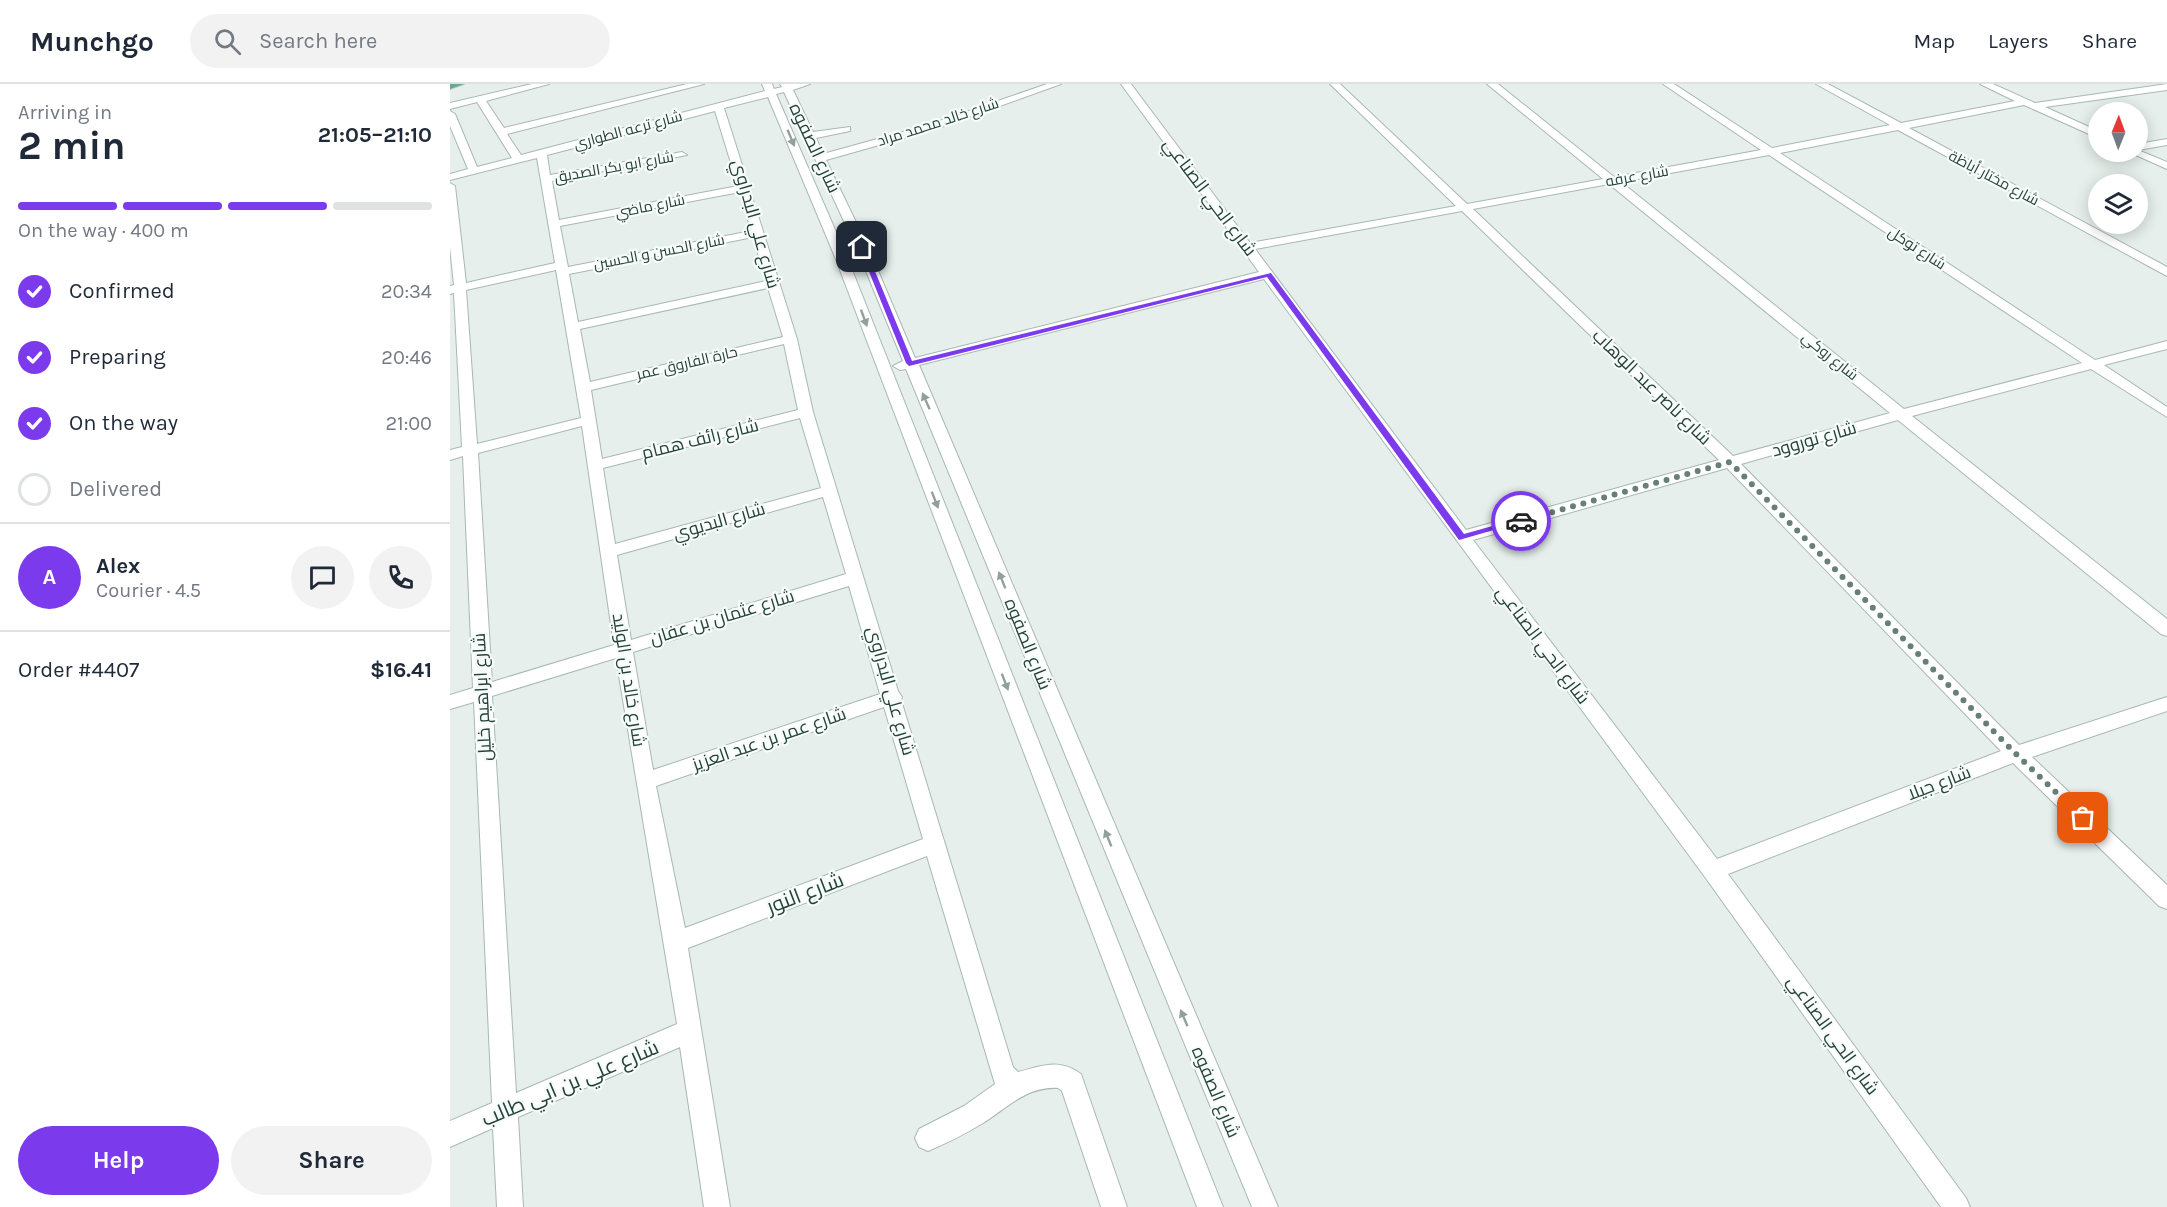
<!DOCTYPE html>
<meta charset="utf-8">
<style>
:root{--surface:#fff;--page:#f2f2f3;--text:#1f2937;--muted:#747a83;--line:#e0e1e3;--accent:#7c3aed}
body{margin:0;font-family:Karla,Cairo,sans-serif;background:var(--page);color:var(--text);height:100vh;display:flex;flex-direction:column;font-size:22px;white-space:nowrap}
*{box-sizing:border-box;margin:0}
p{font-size:20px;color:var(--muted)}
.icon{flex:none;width:33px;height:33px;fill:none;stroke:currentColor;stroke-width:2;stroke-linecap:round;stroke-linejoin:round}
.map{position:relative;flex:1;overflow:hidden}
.details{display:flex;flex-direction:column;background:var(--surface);width:450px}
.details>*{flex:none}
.needle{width:39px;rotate:1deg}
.fabs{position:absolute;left:1638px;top:18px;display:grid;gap:12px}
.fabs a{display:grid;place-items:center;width:60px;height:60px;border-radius:50%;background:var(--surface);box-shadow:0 3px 15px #0003;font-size:30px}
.pin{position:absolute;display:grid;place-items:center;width:51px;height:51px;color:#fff;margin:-26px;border-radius:12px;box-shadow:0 3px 9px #0006}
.courier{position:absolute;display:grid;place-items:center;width:60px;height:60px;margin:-30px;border:4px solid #7c3aed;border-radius:50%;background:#fff;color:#222;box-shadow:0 2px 8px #0007}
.head em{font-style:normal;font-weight:700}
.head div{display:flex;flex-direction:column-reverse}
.head{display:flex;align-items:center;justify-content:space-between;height:102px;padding:0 18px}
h1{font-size:39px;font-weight:700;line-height:45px}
.bar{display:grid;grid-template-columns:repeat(4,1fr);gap:9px 6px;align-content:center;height:72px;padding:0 18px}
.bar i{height:8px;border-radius:4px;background:var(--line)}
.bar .selected{background:var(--accent)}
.bar p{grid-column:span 4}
.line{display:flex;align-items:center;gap:15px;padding:0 18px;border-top:2px solid var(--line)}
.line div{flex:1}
.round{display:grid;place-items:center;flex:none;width:63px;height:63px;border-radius:32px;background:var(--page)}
ol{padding:0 18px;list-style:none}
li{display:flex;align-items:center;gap:18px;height:66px}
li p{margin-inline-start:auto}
li .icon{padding:6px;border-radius:50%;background:var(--accent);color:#fff;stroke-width:4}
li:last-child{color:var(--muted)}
li i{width:33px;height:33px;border:3px solid var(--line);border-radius:50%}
.primary-button{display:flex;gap:12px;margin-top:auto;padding:12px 18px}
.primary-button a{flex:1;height:69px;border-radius:36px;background:var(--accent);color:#fff;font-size:24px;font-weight:700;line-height:69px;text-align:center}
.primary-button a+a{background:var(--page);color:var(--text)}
header{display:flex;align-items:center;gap:36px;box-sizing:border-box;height:84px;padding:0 30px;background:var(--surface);border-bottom:2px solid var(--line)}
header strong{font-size:28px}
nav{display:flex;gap:33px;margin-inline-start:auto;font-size:21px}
.search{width:420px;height:54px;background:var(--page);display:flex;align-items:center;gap:15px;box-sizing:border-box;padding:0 21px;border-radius:33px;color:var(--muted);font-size:22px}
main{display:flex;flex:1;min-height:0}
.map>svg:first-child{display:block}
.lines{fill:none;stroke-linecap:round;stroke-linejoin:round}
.minor-casing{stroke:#a8b8b2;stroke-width:2}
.major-casing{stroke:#c2cac8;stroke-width:2}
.minor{fill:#fff;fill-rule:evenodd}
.major{fill:#6aa596;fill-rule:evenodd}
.oneway{fill:#92a09c}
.route{fill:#7c3aed}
.done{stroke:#687f78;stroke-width:6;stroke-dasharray:0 10.8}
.labels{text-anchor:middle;stroke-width:4.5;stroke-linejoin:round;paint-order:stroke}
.far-street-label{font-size:15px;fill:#24423a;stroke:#f7fbf9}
.street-label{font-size:18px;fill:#24423a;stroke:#f7fbf9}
.near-street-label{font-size:21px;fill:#24423a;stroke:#f7fbf9}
</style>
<header>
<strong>Munchgo</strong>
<div class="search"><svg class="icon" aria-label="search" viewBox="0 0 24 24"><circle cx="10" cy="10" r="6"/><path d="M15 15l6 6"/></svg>Search here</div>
<nav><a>Map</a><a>Layers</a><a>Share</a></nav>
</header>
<main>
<section class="details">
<div class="head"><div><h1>2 min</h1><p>Arriving in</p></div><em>21:05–21:10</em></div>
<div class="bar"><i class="selected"></i><i class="selected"></i><i class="selected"></i><i></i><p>On the way · 400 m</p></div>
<ol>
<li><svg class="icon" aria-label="check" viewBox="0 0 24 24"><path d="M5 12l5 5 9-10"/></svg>Confirmed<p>20:34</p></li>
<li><svg class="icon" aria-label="check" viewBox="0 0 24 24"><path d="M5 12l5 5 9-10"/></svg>Preparing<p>20:46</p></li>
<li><svg class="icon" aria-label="check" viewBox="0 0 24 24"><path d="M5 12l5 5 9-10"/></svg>On the way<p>21:00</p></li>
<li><i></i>Delivered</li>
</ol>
<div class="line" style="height:108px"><b class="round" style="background:var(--accent);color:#fff">A</b><div><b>Alex</b><p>Courier · 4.5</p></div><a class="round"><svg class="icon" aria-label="chat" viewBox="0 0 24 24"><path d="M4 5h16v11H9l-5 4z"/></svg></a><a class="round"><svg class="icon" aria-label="phone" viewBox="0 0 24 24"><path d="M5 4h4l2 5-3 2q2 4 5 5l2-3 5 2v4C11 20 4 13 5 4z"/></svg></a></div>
<div class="line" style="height:78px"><div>Order #4407</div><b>$16.41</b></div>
<div class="primary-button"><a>Help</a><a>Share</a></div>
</section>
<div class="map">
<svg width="1717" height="1123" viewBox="0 0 1717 1123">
<rect width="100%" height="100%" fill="#e6efeb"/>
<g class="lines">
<defs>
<g id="minor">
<path d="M 82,0 L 99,0 L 36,17 L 54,44 L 237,0 L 254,0 L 57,50 L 71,71 L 315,7 L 312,0 L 322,0 L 324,5 L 332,3 L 330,0 L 360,0 L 343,6 L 363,48 L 400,43 L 400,47 L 366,54 L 373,70 L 478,41 L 597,0 L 611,0 L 486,45 L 376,76 L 418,163 L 465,274 L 809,188 L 671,0 L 681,0 L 800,159 L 1006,122 L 880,0 L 890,0 L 1017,120 L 1153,95 L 1037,0 L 1048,0 L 1164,93 L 1311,66 L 1213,0 L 1224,0 L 1322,64 L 1440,41 L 1366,0 L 1378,0 L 1451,39 L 1565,17 L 1530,0 L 1543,0 L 1585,19 L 1717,0 L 1717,6 L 1595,23 L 1648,47 L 1648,54 L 1574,21 L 1459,44 L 1717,183 L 1717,192 L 1448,46 L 1330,69 L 1645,276 L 1717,257 L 1717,265 L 1654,281 L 1717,323 L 1717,333 L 1641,285 L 1462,332 L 1717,535 L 1717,552 L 1711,550 L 1448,336 L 1291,380 L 1569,661 L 1717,613 L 1717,627 L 1582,673 L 1717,801 L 1717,825 L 1709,822 L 1563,679 L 1278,790 L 1516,1114 L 1520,1123 L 1491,1123 L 1255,793 L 814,195 L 469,281 L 828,1123 L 802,1123 L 456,285 L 450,286 L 443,282 L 453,277 L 406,163 L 334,8 L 326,10 L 397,173 L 773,1123 L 747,1123 L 385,173 L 318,13 L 274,24 L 347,255 L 363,328 L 448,607 L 452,613 L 451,616 L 563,983 L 568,988 C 593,982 608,974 631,990 L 677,1123 L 651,1123 L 612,1007 L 608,1004 C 577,1002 557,1024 533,1039 C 515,1050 497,1059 478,1067 L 469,1063 L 465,1054 L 469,1045 L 514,1022 L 545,1000 L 477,772 L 238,864 L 280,1123 L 254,1123 L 230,963 L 68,1033 L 73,1123 L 47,1123 L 43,1044 L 0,1063 L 0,1037 L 42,1019 L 24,618 L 0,625 L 0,611 L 23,604 L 13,372 L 0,376 L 0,366 L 12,363 L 4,209 L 0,210 L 0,202 L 4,201 L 0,163 L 0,99 L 5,102 L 16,199 L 105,179 L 87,74 L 0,96 L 0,90 L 18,85 L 0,42 L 0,27 L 5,30 L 27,83 L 62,74 L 27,18 L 0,25 L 0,19 ZM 265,27 L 288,102 L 109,136 L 102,97 L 237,71 L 232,68 L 100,91 L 97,71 ZM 1319,71 L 1632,279 L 1454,325 L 1171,98 ZM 1159,100 L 1440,329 L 1283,372 L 1023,125 ZM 290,108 L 301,147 L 118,183 L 110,142 ZM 1012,127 L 1269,376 L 1016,446 L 805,165 ZM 303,153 L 316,197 L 128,238 L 119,190 ZM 106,186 L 131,334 L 27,360 L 16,206 ZM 318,204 L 333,253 L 140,298 L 130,245 ZM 334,260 L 348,326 L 152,375 L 141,306 ZM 350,334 L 371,404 L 165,460 L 153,384 ZM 132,342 L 164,561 L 42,598 L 28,369 ZM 1277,384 L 1551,667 L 1267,775 L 1023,456 ZM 373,413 L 396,490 L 181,556 L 167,471 ZM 399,502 L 430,610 L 203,686 L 183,568 ZM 166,574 L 227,940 L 66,1009 L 42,612 ZM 434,623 L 473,755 L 235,844 L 206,702 Z"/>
<path d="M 1717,55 L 1717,61 L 1688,66 L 1717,78 L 1717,85 L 1679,68 L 1688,68 L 1688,60 Z"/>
</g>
<path id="major" d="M 0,0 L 14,0 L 0,5 Z"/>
</defs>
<use href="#minor" class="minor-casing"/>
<use href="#major" class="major-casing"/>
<use href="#minor" class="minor"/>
<use href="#major" class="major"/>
</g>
<defs><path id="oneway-solid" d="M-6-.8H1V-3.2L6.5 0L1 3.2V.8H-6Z" transform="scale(1.5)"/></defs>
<g class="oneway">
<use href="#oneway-solid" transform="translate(341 54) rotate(67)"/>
<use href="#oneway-solid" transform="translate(414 234) rotate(70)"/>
<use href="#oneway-solid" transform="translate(476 317) rotate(-114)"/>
<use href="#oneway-solid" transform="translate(485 416) rotate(69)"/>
<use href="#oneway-solid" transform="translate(552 496) rotate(-112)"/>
<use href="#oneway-solid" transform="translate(555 598) rotate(69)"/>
<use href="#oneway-solid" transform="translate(658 754) rotate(-112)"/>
<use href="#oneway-solid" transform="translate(734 934) rotate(-113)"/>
</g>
<path class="route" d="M 412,161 L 415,163 L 462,277 L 821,189 L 1014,450 L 1071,434 L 1075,437 L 1009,456 L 817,193 L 459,282 L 456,279 L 409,163 Z"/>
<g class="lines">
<path class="done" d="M 1071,437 L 1280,378 L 1566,670 L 1633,734"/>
</g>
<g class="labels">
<g class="far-street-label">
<text transform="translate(488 38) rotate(-18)" y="5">شارع خالد محمد مراد</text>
<text transform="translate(178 46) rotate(-15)" y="5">شارع ترعه الطواري</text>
<text transform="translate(164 83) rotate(-10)" y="5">شارع ابو بكر الصديق</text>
<text transform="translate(1187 92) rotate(-10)" y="5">شارع عرفه</text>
<text transform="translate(1544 94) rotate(28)" y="5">شارع مختار أباظة</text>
<text transform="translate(200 122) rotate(-11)" y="5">شارع ماضي</text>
<text transform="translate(1467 164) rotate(33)" y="5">شارع توكل</text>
<text transform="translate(209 168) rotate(-11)" y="5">شارع الحسن و الحسين</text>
<text transform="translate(1380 272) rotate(39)" y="5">شارع روكي</text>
<text transform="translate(237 279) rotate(-13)" y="5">حارة الفاروق عمر</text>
</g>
<g class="street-label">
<text transform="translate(365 64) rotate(65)" y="6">شارع الصفوه</text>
<text transform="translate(760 113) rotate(53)" y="6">شارع الحي الصناعي</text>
<text transform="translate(306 140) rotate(74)" y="6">شارع علي البدراوي</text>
<text transform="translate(1202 303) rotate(44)" y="6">شارع ناصر عبد الوهاب</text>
<text transform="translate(250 355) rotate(-14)" y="6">شارع رائف همام</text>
<text transform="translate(1364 355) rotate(-16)" y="6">شارع توروود</text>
<text transform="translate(269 437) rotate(-16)" y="6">شارع البديوي</text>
<text transform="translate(272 533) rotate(-17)" y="6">شارع عثمان بن عفان</text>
<text transform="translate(578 560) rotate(68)" y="6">شارع الصفوه</text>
<text transform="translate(1093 561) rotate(53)" y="6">شارع الحي الصناعي</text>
<text transform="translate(179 596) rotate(81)" y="6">شارع خالد بن الوليد</text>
<text transform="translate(441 607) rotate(74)" y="6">شارع علي البدراوي</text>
<text transform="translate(32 613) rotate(-93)" y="6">شارع ابراهيم خليل</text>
<text transform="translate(319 655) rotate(-19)" y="6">شارع عمر بن عبد العزيز</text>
<text transform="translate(1489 699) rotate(-21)" y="6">شارع جيلا</text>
<text transform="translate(1383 951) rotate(54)" y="6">شارع الحي الصناعي</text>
<text transform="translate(766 1008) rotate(67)" y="6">شارع الصفوه</text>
</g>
<g class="near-street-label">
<text transform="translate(355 809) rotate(-21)" y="7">شارع النور</text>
<text transform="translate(120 999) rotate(-23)" y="7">شارع علي بن ابي طالب</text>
</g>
</g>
</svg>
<div class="fabs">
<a><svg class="needle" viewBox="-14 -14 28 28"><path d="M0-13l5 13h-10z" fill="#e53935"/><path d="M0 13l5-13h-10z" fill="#747a83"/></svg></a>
<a><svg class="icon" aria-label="layers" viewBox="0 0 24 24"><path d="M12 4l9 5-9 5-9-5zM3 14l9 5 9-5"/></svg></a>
</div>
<div class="pin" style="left:1633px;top:734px;background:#ea580c"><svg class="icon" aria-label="bag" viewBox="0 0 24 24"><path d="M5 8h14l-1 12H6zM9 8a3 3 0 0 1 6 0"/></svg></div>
<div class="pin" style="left:412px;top:163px;background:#1f2937"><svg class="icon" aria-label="home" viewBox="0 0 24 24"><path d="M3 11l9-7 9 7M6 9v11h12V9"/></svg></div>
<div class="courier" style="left:1071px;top:437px"><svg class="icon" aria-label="car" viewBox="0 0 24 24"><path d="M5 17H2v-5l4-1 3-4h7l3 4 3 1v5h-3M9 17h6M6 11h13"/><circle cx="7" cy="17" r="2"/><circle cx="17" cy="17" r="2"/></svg></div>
</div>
</main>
